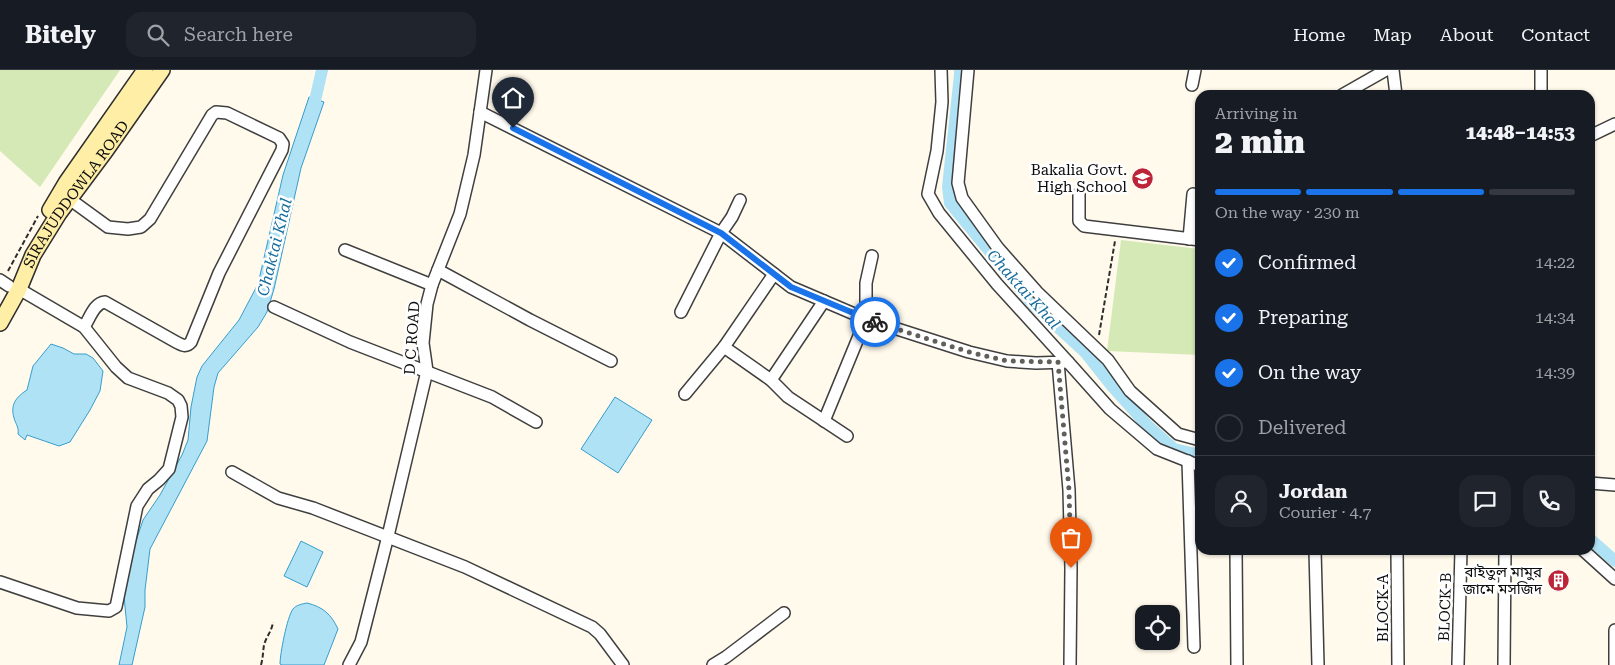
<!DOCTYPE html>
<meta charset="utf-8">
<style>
:root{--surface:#171b24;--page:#20242c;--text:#f1f3f6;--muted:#9ea1a6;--line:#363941;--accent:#1a73e8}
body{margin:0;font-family:"Roboto Serif","Noto Sans Bengali",serif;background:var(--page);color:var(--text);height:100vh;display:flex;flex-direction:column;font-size:19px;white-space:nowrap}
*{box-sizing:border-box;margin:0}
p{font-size:16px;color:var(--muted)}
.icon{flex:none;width:28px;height:28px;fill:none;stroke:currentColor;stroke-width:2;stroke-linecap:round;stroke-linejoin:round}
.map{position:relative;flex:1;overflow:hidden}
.panel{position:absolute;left:1195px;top:20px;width:400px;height:465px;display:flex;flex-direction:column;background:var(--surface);border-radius:15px;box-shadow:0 1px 4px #0004}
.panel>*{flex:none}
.tools{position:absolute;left:1135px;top:535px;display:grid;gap:10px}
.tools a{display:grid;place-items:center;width:45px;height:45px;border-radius:10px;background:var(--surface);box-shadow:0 1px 4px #0004;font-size:25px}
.pin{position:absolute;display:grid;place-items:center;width:42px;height:42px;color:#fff;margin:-51px -21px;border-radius:50% 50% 50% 0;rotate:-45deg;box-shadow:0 0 5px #0007}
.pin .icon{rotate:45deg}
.courier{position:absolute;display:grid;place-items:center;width:50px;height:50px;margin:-25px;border:4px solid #1a73e8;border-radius:50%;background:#fff;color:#222;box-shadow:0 1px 6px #0007}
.head em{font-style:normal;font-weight:800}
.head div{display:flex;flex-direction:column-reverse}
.head{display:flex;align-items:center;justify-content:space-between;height:85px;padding:0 20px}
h1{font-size:32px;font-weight:800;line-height:38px}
.bar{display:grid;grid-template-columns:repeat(4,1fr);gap:8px 5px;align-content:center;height:60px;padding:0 20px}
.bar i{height:6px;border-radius:4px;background:var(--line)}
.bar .active{background:var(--accent)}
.bar p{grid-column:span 4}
.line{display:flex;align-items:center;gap:12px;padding:0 20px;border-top:1px solid var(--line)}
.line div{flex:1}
.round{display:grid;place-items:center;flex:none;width:52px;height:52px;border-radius:15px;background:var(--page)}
ol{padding:0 20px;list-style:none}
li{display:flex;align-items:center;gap:15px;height:55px}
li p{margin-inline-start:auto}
li .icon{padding:5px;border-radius:50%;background:var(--accent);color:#fff;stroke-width:4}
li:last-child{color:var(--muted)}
li i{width:28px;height:28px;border:2px solid var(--line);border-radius:50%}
header{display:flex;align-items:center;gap:30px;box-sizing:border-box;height:70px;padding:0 25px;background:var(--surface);border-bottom:1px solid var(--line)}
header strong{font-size:24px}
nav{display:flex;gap:28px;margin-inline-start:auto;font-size:18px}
.search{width:350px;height:45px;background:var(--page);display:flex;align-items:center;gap:12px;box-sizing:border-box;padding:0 18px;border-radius:15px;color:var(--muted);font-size:19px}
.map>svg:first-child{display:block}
.green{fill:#d4e9b6}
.water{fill:#b0e2f6;stroke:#379dcd}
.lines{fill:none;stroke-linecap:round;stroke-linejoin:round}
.canal{stroke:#b0e2f6;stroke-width:12}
.street-casing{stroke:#3f3f3f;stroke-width:14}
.secondary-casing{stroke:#2e2e2e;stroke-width:18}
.path{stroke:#2e2e2e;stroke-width:2;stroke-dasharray:5 2.5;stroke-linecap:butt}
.street{stroke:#fff;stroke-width:11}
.secondary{stroke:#ffeea6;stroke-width:15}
.done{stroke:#615f5a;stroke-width:5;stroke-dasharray:0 9}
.route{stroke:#1a73e8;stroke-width:6}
.labels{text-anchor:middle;stroke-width:5;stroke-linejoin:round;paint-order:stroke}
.poi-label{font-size:15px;fill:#0c0c0c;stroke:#fff;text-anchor:end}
.street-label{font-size:15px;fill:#0c0c0c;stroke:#fff}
.water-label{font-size:16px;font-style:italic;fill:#166d9d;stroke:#fff}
</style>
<header>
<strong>Bitely</strong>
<div class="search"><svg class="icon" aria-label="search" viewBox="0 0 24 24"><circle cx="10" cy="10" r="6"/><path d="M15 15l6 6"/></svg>Search here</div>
<nav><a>Home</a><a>Map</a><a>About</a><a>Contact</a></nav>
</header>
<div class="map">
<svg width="1615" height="595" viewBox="0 0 1615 595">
<rect width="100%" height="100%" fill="#fffaeb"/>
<g class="green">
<path d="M 0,0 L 120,0 L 40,117 L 0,81 Z"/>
<path d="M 1121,170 L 1200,179 L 1200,285 L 1107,281 Z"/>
</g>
<g class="water">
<path d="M 309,27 L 324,32 L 301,98 L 274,219 L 267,242 L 258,257 L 218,303 L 214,317 L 207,371 L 150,479 L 145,520 L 145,537 L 132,595 L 119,595 L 127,557 L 124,526 L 130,489 L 143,450 L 160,425 L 182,385 L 188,370 L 191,337 L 197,307 L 202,296 L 239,250 L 258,214 L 283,105 Z"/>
<path d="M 51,274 L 63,278 L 74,284 L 86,284 L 93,288 L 103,301 L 100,321 L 90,340 L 70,372 L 59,376 L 27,365 L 25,370 L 18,364 C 19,357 16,355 14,348 C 10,335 16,327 27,320 L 33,296 Z"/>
<path d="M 615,327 L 652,350 L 618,403 L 581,379 Z"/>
<path d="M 301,471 L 323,482 L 307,517 L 284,506 Z"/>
<path d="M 307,533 C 323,537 331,544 338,559 L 324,595 L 282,595 L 280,594 C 280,584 287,547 293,539 C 296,535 302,534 307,533 Z"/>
</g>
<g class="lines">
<g class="canal">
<path d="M 960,0 L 960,5 L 948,117 L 950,133 L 1033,234 L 1085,282 L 1112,316 L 1147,355 L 1174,379 L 1200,385"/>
<path d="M 312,44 L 322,0"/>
<path d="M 1590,469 L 1615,491"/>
</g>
<defs>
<g id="street">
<path d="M 968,0 L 958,113 L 962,128 L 998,178 L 1037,222 L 1108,290 L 1130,321 L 1178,364 L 1200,370"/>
<path d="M 1393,0 L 1396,25"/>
<path d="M 1541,0 L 1541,25"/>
<path d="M 1192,15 L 1195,0"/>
<path d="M 1342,25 L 1386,0"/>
<path d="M 480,42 L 721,163 L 791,217 L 866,249 L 969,282 L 1007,291 L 1036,293 L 1068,292 L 997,214 L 939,143 L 928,124 L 937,81 L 942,32 L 941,0"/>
<path d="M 1590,66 L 1615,54"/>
<path d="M 1079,124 L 1079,151 L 1084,156 L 1200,170"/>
<path d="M 75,133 L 108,157 L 128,159 L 141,157 L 150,149 L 212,45 L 216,42 L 227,43 L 279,68 L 283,74 L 282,80 L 219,203 L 191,272 C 186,278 182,275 176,272 L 105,232 C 94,233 90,248 84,257"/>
<path d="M 1189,169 L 1193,124"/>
<path d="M 345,180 L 432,215"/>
<path d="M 438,200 L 530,250 L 611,291"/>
<path d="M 0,210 L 9,216"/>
<path d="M 274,237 L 350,272 L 492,327 L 536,352"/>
<path d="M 681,242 L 721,163 L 732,147 L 740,130"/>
<path d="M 724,277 L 771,310 L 788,327 L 847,366"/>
<path d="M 1058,292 L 1069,420 L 1071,498 L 1070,595"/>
<path d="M 1068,292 L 1110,339 L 1157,379 L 1200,396"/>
<path d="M 771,310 L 824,231"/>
<path d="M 685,324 L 724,277 L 774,204"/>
<path d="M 824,351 L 866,249 L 866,213 L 872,186"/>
<path d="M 1188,391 L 1194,577"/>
<path d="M 232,402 L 278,428 L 313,438 L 465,497 L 592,557 L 600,564 L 623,595"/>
<path d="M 1590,413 L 1615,415"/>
<path d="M 1236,480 L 1237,595"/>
<path d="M 1315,480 L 1318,595"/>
<path d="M 1397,480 L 1398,595"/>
<path d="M 1583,480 L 1615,509"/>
<path d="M 0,512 L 77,538 L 109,541 L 116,537 L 137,436 L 148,419 L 159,410 L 169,399 L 182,347 L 181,336 L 178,330 L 168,323 L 128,308 L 116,297 L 84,257 L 19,219"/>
<path d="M 1458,594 L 1461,480"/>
<path d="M 349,595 L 361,572 L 388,466 L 427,301 L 423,273 L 427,234 L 432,215 L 460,144 L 474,85 L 486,0"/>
<path d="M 713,595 L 726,587 L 784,543"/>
<path d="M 1504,595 L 1505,480"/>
<path d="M 1615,595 L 1615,560"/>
</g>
<g id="secondary">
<path d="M 50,140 L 66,113 L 145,0"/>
<path id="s1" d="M 0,253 L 19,219 L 33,185 L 59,143 L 106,80 L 162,0"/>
</g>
</defs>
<use href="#street" class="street-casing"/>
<use href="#secondary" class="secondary-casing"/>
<g class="path">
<path d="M 8,201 L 38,146"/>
<path d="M 1099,265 L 1115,171"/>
<path d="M 261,595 C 263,588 263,581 264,575 C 266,567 272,561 273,552"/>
</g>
<use href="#street" class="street"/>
<use href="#secondary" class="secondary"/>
</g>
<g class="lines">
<path class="done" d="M 875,252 L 969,282 L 1007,291 L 1058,292 L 1069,420 L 1071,498"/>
<path class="route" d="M 513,58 L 721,163 L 791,217 L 875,252"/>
</g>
<defs>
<symbol id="school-disc" viewBox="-11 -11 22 22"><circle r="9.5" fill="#bc2538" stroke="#fff"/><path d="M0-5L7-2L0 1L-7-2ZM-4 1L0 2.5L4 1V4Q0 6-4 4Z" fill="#fff"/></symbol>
<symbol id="building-disc" viewBox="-11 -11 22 22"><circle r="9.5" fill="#bc2538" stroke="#fff"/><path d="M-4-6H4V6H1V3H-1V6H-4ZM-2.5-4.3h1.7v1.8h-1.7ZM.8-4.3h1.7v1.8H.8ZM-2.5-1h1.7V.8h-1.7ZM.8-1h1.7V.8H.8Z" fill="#fff"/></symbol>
</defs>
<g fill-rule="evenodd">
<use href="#school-disc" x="1130" y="96" width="25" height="25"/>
<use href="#building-disc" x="1546" y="498" width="25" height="25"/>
</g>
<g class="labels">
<g class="poi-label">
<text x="1127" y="105">Bakalia Govt.<tspan x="1127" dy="17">High School</tspan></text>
<text x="1542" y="507">বাইতুল মামুর<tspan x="1542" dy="17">জামে মসজিদ</tspan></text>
</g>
<g class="street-label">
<text dy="5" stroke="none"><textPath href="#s1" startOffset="150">SIRAJUDDOWLA ROAD</textPath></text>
<text transform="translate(412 268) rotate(-86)" y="5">D C ROAD</text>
<text transform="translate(1445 537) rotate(-88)" y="5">BLOCK-B</text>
<text transform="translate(1383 538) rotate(-90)" y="5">BLOCK-A</text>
</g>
<g class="water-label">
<text transform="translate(274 177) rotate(-76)" y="6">Chaktai Khal</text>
<text transform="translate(1024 219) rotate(48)" y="6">Chaktai Khal</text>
</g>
</g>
</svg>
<div class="tools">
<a><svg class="icon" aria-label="locate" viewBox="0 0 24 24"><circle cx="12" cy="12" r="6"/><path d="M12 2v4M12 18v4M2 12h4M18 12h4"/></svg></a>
</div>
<div class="pin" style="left:1071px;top:498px;background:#ea580c"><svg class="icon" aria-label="bag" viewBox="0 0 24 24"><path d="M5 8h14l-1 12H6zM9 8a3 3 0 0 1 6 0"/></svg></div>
<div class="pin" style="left:513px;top:58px;background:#1f2937"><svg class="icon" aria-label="home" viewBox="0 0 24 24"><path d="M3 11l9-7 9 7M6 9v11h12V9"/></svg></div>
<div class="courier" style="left:875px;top:252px"><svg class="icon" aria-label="bike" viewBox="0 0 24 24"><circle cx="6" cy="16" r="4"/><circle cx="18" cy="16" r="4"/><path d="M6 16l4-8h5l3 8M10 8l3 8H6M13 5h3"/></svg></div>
<section class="panel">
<div class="head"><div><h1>2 min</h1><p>Arriving in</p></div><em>14:48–14:53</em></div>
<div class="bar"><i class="active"></i><i class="active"></i><i class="active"></i><i></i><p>On the way · 230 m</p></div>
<ol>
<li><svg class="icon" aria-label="check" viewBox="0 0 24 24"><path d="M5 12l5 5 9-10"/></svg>Confirmed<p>14:22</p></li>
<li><svg class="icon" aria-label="check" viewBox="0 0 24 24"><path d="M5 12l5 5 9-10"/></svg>Preparing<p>14:34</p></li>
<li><svg class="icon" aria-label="check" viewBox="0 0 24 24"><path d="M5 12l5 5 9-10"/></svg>On the way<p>14:39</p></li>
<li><i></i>Delivered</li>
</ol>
<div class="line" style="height:90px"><a class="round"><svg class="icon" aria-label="person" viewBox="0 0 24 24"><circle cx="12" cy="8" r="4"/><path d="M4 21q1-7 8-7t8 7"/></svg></a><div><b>Jordan</b><p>Courier · 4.7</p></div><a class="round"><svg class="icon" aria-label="chat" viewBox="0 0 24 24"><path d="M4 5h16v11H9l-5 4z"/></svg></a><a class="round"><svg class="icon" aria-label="phone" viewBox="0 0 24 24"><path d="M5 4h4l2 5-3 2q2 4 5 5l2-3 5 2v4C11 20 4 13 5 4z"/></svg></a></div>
</section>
</div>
